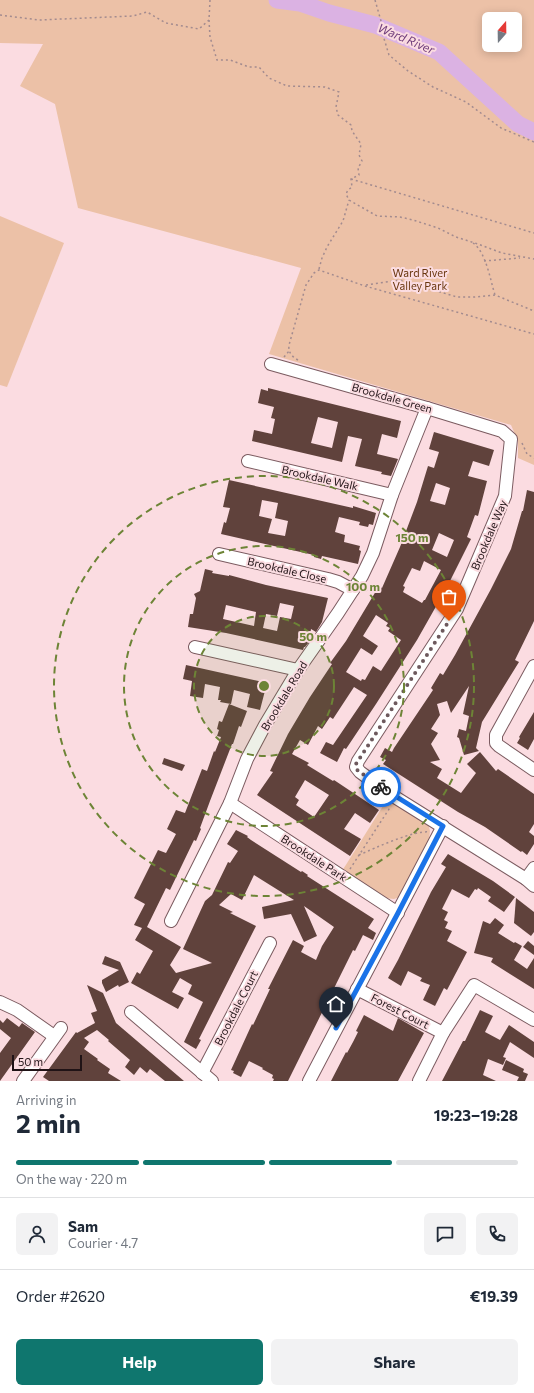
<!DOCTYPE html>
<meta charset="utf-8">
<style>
:root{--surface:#fff;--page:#f2f2f3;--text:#1f2937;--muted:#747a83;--line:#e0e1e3;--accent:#0f766e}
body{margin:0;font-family:Commissioner,sans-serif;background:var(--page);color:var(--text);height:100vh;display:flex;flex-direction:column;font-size:15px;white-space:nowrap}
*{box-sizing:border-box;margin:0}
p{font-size:13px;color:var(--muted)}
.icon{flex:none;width:22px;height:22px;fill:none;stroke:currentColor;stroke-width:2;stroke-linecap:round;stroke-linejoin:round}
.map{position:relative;height:1081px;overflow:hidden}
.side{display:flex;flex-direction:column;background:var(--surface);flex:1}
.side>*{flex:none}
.needle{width:26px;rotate:20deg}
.controls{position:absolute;left:482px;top:12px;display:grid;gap:8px}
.controls a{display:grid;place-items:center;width:40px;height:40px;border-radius:6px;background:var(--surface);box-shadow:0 2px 10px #0003;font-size:20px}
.scale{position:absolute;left:12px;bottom:10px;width:70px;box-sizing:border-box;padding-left:4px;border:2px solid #201316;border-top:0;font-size:11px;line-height:14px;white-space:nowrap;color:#201316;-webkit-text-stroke:3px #fbdce1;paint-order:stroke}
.pin{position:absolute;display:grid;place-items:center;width:34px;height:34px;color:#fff;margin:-41px -17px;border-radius:50% 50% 50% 0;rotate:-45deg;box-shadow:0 0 4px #0007}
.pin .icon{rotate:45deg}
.courier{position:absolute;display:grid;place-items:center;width:40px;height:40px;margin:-20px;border:3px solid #1a73e8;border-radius:50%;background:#fff;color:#222;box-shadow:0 1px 5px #0007}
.headline em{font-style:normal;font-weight:700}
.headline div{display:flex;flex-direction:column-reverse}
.headline{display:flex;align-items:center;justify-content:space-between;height:68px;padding:0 16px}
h1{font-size:26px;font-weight:700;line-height:30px}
.bar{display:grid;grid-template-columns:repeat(4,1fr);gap:6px 4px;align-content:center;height:48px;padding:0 16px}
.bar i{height:5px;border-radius:3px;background:var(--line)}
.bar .current{background:var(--accent)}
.bar p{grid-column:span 4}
.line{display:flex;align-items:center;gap:10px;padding:0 16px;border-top:1px solid var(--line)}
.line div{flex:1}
.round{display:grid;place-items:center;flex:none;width:42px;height:42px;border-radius:6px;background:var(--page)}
.primary-button{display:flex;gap:8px;margin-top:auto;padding:8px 16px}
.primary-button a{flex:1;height:46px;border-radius:6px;background:var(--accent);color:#fff;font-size:16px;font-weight:700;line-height:46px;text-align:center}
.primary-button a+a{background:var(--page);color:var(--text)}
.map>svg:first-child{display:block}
.green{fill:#ecc1a7;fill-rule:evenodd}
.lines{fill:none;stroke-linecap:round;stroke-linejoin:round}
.river{stroke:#dbb2e3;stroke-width:17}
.building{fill:#60423c;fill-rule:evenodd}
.minor-casing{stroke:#7b5b60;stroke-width:14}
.path{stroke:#a38b8f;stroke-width:1.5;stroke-dasharray:2 3;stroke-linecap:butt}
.minor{stroke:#fff;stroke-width:12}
.done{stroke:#6d595d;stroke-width:4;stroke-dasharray:0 7.2}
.route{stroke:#1a73e8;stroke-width:5}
.ring{fill:none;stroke:#6d8436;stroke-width:2;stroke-dasharray:7 5}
.labels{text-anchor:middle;stroke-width:4;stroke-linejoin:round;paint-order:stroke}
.park-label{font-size:11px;fill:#69360e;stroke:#fbdce1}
.street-label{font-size:11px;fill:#201316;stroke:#fbdce1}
.water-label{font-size:12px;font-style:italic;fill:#73407d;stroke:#fbdce1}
.centre{fill:#6d8436;stroke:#fbdce1;stroke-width:2}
.ring-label{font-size:12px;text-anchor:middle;font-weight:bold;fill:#6d8436;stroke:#fbdce1;stroke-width:4;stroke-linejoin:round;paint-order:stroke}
</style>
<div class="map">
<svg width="534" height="1081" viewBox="0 0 534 1081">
<rect width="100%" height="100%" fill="#fbdce1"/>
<g class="green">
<path d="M 0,0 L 534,0 L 534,465 L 518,458 L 518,441 L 511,425 L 269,354 L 301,268 L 78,208 L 55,104 L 20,86 L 43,44 L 0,43 ZM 489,19 L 515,19 L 515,45 L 489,45 Z"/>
<path d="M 0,216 L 64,243 L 7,387 L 0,385 Z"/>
<path d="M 388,798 L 428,823 L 430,831 L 429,840 L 400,897 L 394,899 L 385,898 L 342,871 Z"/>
</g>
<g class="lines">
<path class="river" d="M 277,0 L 300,3 L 329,13 L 375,25 L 439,52 L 518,124 L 534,132"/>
</g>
<g class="building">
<path d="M 268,388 L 401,421 L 397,438 L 382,434 L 377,454 L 398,459 L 391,476 L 381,474 L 382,472 L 355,466 L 362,439 L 348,436 L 342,462 L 252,441 L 254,430 L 272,434 L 275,419 L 271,418 L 274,407 L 258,403 L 261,389 L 268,391 ZM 318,417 L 338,422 L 332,448 L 311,443 Z"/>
<path d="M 434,432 L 494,450 L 489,466 L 473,461 L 468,476 L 487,481 L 478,516 L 475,515 L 467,537 L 471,539 L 447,587 L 417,640 L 376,704 L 346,749 L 344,748 L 337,762 L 320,753 L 326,742 L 333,745 L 367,695 L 354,687 L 333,719 L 330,717 L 322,729 L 318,726 L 308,745 L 300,740 L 292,754 L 309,763 L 307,765 L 333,781 L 334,780 L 379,810 L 370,823 L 355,813 L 344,829 L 361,839 L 350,856 L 257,795 L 273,772 L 270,771 L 288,734 L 310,697 L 332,664 L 330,663 L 346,641 L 379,586 L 382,588 L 400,547 L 417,502 L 428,466 L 434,468 L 439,452 L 429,449 ZM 436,483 L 450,488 L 445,505 L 430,501 ZM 439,533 L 454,540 L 447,557 L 432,550 ZM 424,561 L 441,570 L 425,600 L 424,600 L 422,603 L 403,592 L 405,587 L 403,586 L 412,568 L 420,571 ZM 376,615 L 388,623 L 386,626 L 390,628 L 388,631 L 401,640 L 381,671 L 373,666 L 365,680 L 362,679 L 361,681 L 346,672 L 361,648 L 372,655 L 378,646 L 363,636 ZM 305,780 L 329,795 L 314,817 L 296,805 L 299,800 L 295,797 Z"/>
<path d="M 229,480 L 353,508 L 353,506 L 376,513 L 373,525 L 369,524 L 368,527 L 359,525 L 360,522 L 339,517 L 335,532 L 345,535 L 344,542 L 360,546 L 359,550 L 361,551 L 358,564 L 322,556 L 321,559 L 314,557 L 314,555 L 221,534 L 224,522 L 226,523 L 230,508 L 223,507 ZM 262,500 L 278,503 L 275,518 L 288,521 L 285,536 L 268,533 L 272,519 L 259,516 Z"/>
<path d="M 527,490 L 534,492 L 534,621 L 515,660 L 519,662 L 482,722 L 476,748 L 479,751 L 464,755 L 459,738 L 457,737 L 459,729 L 466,731 L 469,716 L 463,714 L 469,686 L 451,713 L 447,701 L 437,704 L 440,715 L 431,729 L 438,733 L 431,744 L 440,760 L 430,762 L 442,769 L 437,778 L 461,793 L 476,773 L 467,764 L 480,752 L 496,771 L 498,769 L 534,794 L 534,824 L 529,832 L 534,836 L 534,844 L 527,855 L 522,851 L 521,852 L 485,827 L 458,812 L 383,764 L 386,760 L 380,757 L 385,748 L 392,752 L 394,748 L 433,690 L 431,688 L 440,673 L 443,675 L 455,655 L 491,589 L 511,549 L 522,511 L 523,511 Z"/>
<path d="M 205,569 L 213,571 L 212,573 L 229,576 L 229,575 L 266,585 L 328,598 L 322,622 L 316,632 L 311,629 L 309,642 L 305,647 L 304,647 L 303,650 L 226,633 L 188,627 L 190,614 L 193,614 L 196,598 L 194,594 L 200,591 ZM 280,603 L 294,606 L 291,619 L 280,617 L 277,631 L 263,628 L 266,614 L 277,616 ZM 226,605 L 256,612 L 254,626 L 223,619 Z"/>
<path d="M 186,665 L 267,683 L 260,710 L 247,707 L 250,694 L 234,690 L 231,704 L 220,702 L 221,700 L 218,700 L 220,687 L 205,684 L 203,698 L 190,696 L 192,681 L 183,679 Z"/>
<path d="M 229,704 L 247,711 L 241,727 L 239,726 L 233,744 L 232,744 L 210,801 L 200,828 L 201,829 L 196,841 L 194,840 L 170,890 L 166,888 L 147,927 L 181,947 L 170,965 L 176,973 L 212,963 L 183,949 L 205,901 L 212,895 L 228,862 L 230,863 L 238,851 L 227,844 L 236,830 L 248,836 L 247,837 L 251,840 L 301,872 L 302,871 L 308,875 L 307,876 L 374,919 L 368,928 L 376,933 L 373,940 L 363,935 L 355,951 L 353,950 L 288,1081 L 273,1081 L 274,1079 L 272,1078 L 273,1075 L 262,1069 L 263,1068 L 249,1061 L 241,1077 L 233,1073 L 234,1071 L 231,1070 L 252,1024 L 253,1025 L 270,989 L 268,989 L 293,940 L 304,946 L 301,952 L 316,960 L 322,946 L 334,927 L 304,906 L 317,936 L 304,942 L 291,914 L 264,919 L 262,907 L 294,900 L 254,875 L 242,900 L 231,894 L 219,905 L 233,912 L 230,913 L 256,926 L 199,1039 L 201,1040 L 196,1049 L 184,1042 L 203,1002 L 188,994 L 192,985 L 180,978 L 172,992 L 184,998 L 178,1009 L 131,983 L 137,972 L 140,974 L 153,951 L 135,940 L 142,928 L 134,925 L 145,904 L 134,898 L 158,850 L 166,853 L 176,834 L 167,829 L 176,810 L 185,813 L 202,769 L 207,771 L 214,751 L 215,752 L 221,737 L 217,736 L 219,730 L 217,729 L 219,721 L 222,722 Z"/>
<path d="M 534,712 L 534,739 L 528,750 L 517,743 L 520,738 L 519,737 Z"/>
<path d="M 164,758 L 185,765 L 182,771 L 162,764 Z"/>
<path d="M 448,854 L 493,881 L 515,897 L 504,912 L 488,901 L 491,897 L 478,888 L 477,890 L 475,889 L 469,898 L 452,889 L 442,909 L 448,912 L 444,920 L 448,922 L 445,928 L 452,931 L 447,941 L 467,952 L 447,990 L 444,988 L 435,1006 L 423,1000 L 430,985 L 420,981 L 422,978 L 408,971 L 401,986 L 388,978 L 398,960 L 431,892 L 446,867 L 441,864 Z"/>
<path d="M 516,898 L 534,912 L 534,932 L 531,936 L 514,923 Z"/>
<path d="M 495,918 L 504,925 L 498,933 L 514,943 L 515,942 L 522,946 L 514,960 L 527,969 L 534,958 L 534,989 L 491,962 L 493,958 L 474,953 L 483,921 L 490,924 Z"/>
<path d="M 528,941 L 534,946 L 534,955 L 523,947 Z"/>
<path d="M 105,956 L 120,962 L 129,982 L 119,987 L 118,985 L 106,992 L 102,983 L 102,980 L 119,970 L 102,964 Z"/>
<path d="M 87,985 L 103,993 L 116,1023 L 184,1081 L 165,1081 L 150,1069 L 147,1073 L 140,1067 L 134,1075 L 125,1067 L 130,1060 L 108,1041 L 109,1040 L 97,1030 L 84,1038 L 89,1042 L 84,1049 L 98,1059 L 97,1060 L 110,1069 L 108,1073 L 121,1081 L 49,1081 L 43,1077 L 76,1032 L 77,1033 L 95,1023 L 91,1013 L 97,1011 Z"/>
<path d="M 480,1010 L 493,1016 L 485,1032 L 500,1040 L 509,1025 L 534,1042 L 534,1058 L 510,1042 L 503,1057 L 506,1058 L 503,1065 L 488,1059 L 483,1075 L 496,1081 L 442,1081 L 463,1041 L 465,1041 Z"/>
<path d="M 364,1015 L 393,1031 L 398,1018 L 424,1033 L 398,1081 L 331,1081 L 346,1052 L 347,1053 L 353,1042 L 358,1032 L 356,1031 Z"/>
<path d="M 7,1018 L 19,1027 L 22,1023 L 35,1032 L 0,1081 L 0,1053 L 11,1038 L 0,1029 L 0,1020 L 3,1023 Z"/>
<path d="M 506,1060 L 524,1069 L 523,1072 L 528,1074 L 525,1081 L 517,1081 L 519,1077 L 502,1070 Z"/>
</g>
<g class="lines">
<defs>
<g id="minor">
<path d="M 271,364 L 427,408 L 502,431 L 511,439 L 505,496 L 457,609 L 358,761 L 356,767 L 360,772 L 390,794 L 526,879 L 534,886"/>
<path d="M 248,461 L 392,495"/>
<path d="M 219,554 L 328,579 L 338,582 L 353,590"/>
<path d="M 195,647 L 298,670"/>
<path d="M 534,666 L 496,735 L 496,743 L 499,746 L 534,770"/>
<path d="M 230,803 L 398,913"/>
<path d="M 526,879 L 534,868"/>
<path d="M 171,921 L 230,803 L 247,759 L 265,725 L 298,670 L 338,613 L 362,576 L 373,553 L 392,495 L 427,408"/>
<path d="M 357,989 L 443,1033 L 474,985 L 534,1020"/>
<path d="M 0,1002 L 17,1010 L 54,1036"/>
<path d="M 131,1012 L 212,1081"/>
<path d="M 202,1073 L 270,943"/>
<path d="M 23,1081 L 61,1028"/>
<path d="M 309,1081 L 443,826"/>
<path d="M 419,1081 L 443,1033"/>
</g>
</defs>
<use href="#minor" class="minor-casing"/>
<g class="path">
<path d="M 210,0 L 209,20 L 210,37 L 217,60 L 230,60 L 249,67 L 259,67 L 269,78 L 287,86 L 325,87 L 339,92 L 336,107 L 338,115 L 351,125 L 352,131 L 361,144 L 359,155 L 362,161 L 358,168 L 359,175 L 351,179 L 352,187 L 348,190 L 346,194 L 349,200 L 377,216 L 400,217 L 413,220 L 438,228 L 456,237 L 478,244 L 502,253 L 534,259"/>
<path d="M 375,0 L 381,21 L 382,32 L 389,55 L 408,71 L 433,87 L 466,102 L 501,128 L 534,142"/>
<path d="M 0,15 L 39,20 L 133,16 L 147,12 L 166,23 L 199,29 L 209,20"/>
<path d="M 351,179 L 534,233"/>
<path d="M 473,243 C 486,252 490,279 495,295"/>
<path d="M 484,261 L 520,258"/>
<path d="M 319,269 L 322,258 L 327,247 L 343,221 L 349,200"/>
<path d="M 366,285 L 400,280 L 457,297 L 475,297 L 495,295 L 534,311"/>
<path d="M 284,357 L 289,351"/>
<path d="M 298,360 C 292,357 288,352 289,345 L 306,285 L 314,273 L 319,270 L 365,286 L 534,334"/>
<path d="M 522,443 L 527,454 L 534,458"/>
<path d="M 359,855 C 375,848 414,830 429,832"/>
<path d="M 350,869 L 391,806"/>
</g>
<use href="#minor" class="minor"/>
</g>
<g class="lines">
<path class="done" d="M 381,787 L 357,770 L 356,764 L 449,621"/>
<path class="route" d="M 336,1028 L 398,913 L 443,826 L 381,787"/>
</g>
<circle cx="264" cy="686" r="70" fill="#6d8436" fill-opacity=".12"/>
<g class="ring">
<circle cx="264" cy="686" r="70"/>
<circle cx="264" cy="686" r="140"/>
<circle cx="264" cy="686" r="210"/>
</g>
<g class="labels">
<g class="park-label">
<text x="420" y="277">Ward River<tspan x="420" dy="13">Valley Park</tspan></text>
</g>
<g class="street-label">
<text transform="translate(392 398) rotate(16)" y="4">Brookdale Green</text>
<text transform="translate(320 478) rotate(13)" y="4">Brookdale Walk</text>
<text transform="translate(489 535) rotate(-67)" y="4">Brookdale Way</text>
<text transform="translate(287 570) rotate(13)" y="4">Brookdale Close</text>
<text transform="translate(284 696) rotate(-59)" y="4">Brookdale Road</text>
<text transform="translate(314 858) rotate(33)" y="4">Brookdale Park</text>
<text transform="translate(236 1008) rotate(-63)" y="4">Brookdale Court</text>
<text transform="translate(400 1011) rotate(27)" y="4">Forest Court</text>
</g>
<g class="water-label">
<text transform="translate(406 39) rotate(23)" y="4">Ward River</text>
</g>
</g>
<circle cx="264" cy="686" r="6" class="centre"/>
<g class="ring-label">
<text x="412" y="542">150 m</text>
<text x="363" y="591">100 m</text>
<text x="313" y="641">50 m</text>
</g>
</svg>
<div class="controls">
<a><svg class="needle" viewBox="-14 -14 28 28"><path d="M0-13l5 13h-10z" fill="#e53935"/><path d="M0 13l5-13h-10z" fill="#747a83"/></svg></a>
</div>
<div class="scale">50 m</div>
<div class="pin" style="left:449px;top:621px;background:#ea580c"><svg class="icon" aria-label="bag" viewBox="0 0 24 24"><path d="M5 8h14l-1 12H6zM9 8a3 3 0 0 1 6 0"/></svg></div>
<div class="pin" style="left:336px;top:1028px;background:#1f2937"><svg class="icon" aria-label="home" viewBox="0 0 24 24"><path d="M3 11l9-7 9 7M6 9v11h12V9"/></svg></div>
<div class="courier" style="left:381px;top:787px"><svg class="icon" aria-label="bike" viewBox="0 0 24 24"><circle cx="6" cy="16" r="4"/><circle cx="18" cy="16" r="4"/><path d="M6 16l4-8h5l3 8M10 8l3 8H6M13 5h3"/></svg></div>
</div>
<section class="side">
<div class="headline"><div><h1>2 min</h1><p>Arriving in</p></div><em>19:23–19:28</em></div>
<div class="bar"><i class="current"></i><i class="current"></i><i class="current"></i><i></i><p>On the way · 220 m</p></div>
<div class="line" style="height:72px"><a class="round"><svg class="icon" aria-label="person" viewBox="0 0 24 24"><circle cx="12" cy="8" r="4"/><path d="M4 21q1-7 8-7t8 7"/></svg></a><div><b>Sam</b><p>Courier · 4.7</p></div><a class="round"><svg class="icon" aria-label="chat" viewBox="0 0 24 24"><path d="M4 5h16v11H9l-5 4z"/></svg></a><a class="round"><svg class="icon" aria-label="phone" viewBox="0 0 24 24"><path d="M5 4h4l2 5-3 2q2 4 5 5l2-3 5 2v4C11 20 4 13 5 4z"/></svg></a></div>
<div class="line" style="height:52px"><div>Order #2620</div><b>€19.39</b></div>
<div class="primary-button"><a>Help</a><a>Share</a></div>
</section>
